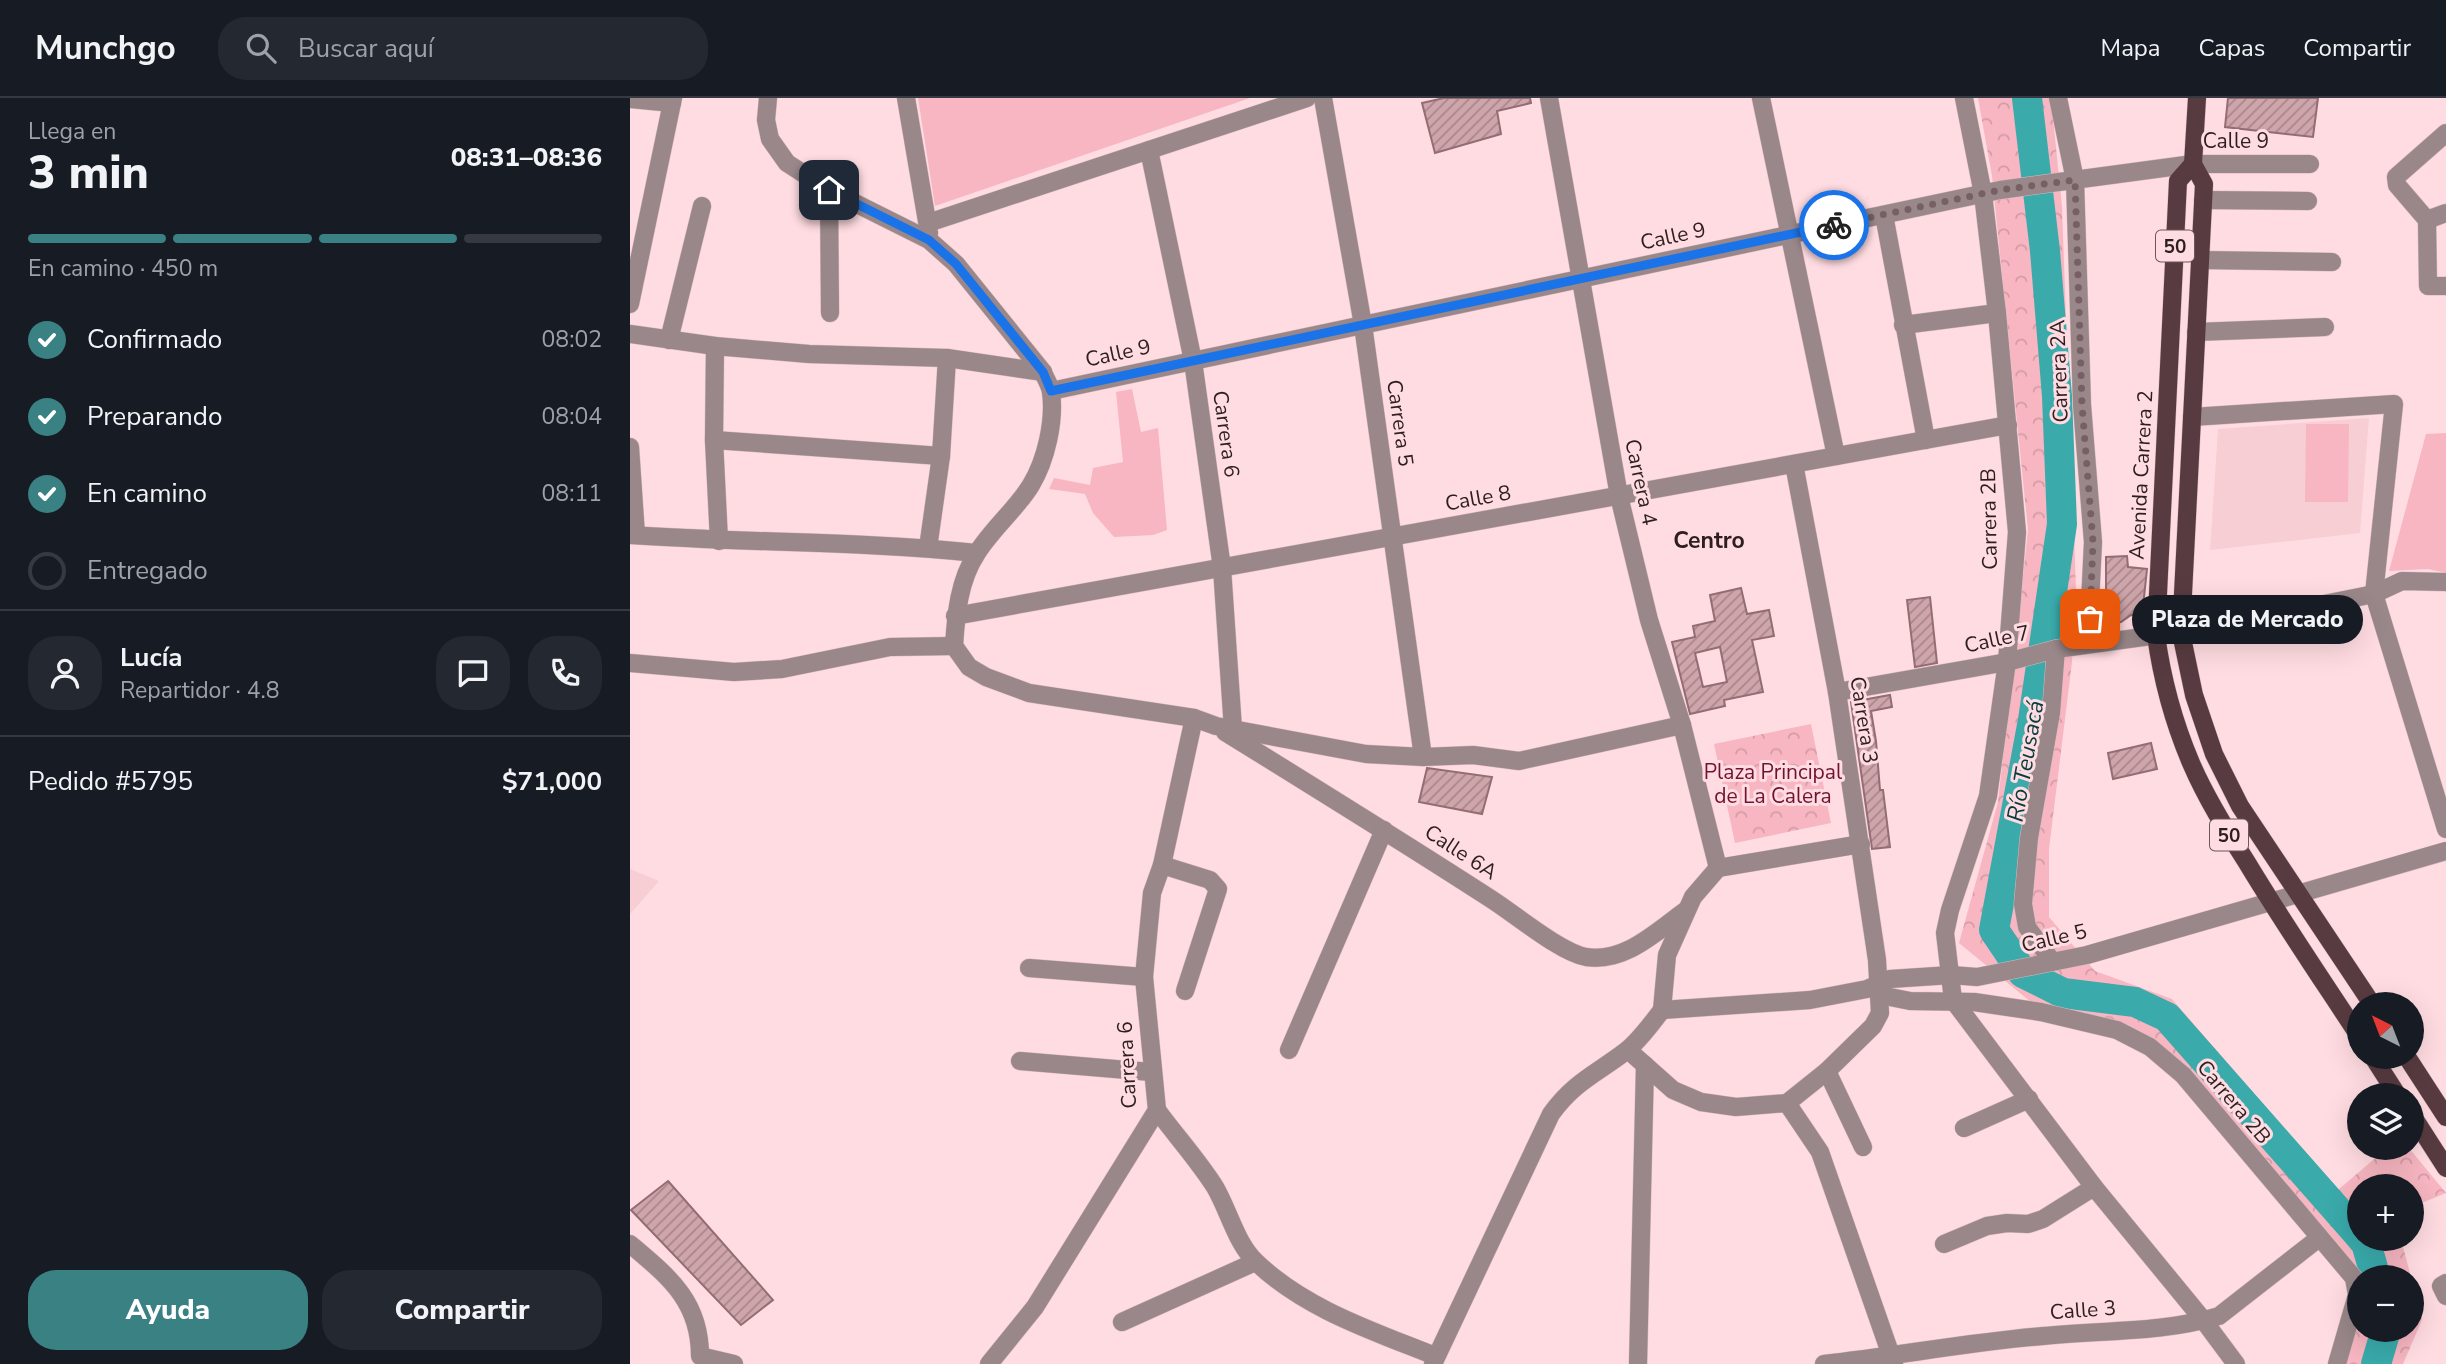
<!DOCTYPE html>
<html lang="es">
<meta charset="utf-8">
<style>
:root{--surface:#171b24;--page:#242831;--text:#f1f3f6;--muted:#9ea1a6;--line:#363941;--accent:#398182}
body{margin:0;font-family:"Nunito Sans",sans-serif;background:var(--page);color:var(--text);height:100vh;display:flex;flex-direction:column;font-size:26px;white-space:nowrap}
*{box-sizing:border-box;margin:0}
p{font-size:23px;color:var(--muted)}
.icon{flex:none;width:38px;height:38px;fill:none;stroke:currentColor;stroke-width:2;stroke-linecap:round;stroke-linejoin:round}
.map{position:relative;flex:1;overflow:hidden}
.drawer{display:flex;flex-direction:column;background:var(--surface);width:630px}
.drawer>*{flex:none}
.needle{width:46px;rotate:318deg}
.fabs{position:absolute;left:1717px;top:894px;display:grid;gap:14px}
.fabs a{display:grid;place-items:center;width:77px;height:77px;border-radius:50%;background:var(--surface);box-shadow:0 7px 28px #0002;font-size:35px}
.pin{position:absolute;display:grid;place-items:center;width:60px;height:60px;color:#fff;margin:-30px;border-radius:14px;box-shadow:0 4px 10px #0006}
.courier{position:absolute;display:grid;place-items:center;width:70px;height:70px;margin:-35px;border:5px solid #1a73e8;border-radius:50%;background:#fff;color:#222;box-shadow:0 2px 9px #0007}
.bubble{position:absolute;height:49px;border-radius:24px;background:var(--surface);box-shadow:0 7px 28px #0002;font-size:23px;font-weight:800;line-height:49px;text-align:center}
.overview em{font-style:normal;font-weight:800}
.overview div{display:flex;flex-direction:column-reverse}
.overview{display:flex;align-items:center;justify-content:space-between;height:119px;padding:0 28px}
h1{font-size:46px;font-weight:800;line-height:52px}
.bar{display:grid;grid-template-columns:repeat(4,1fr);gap:10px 7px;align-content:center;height:84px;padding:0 28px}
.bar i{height:9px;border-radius:5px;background:var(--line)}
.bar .active{background:var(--accent)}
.bar p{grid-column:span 4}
.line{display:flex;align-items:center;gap:18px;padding:0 28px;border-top:2px solid var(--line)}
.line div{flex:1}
.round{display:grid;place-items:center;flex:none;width:74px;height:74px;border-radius:28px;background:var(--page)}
ol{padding:0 28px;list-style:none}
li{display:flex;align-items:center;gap:21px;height:77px}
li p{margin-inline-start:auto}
li .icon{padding:7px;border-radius:50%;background:var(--accent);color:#fff;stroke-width:4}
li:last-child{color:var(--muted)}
li i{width:38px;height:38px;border:4px solid var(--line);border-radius:50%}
.primary-button{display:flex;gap:14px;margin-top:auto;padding:14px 28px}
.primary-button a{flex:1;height:80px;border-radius:28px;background:var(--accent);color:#fff;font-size:28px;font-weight:800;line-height:80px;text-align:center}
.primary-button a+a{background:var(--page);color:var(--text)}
header{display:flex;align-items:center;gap:42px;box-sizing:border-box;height:98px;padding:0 35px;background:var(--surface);border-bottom:2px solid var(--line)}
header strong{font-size:33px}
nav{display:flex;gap:38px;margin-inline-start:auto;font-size:24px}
.search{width:490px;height:63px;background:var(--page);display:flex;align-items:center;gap:18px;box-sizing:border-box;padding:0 24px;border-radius:28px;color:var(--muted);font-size:26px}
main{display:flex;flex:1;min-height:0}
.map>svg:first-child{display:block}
.built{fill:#f7ced4}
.green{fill:#f7b6c1}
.forest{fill:url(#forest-crowns)}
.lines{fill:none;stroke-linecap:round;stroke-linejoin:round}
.river{stroke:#3aaaab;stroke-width:30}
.building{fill:url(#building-hatch);stroke:#936d73;stroke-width:2;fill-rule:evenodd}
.street-casing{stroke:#d9babe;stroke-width:19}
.primary-casing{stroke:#d9babe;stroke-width:19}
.street{stroke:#998789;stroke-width:18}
.primary{stroke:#583b40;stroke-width:18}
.done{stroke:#766064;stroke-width:7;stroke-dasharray:0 12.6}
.route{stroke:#1a73e8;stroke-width:9}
.labels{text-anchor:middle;stroke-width:6;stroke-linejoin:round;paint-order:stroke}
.shield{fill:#ffdce1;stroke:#6c575a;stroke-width:2}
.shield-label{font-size:19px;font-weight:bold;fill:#2d1e20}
.street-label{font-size:21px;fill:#2d1e20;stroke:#ffdce1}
.park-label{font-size:21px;fill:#711231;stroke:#ffdce1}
.neighbourhood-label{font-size:23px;font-weight:bold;fill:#2d1e20;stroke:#ffdce1}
.water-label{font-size:23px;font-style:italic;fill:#073b3c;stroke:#ffdce1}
</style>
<header>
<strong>Munchgo</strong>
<div class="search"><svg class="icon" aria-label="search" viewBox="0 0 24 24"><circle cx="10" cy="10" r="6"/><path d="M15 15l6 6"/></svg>Buscar aquí</div>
<nav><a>Mapa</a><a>Capas</a><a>Compartir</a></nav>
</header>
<main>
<section class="drawer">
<div class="overview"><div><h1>3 min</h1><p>Llega en</p></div><em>08:31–08:36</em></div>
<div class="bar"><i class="active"></i><i class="active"></i><i class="active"></i><i></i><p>En camino · 450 m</p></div>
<ol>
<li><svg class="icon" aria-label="check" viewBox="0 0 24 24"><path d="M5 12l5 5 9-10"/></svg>Confirmado<p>08:02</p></li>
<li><svg class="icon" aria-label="check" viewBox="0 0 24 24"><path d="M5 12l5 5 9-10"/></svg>Preparando<p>08:04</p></li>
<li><svg class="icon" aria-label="check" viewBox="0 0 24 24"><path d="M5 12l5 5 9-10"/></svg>En camino<p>08:11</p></li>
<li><i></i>Entregado</li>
</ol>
<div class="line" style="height:126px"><a class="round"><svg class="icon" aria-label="person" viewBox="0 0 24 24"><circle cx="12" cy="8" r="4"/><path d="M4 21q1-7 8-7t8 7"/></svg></a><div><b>Lucía</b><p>Repartidor · 4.8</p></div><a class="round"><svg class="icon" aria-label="chat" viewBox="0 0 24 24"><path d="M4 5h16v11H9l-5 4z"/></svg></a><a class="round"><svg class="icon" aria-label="phone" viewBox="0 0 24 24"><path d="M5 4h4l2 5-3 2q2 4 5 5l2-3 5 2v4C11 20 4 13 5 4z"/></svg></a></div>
<div class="line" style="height:91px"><div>Pedido #5795</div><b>$71,000</b></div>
<div class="primary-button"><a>Ayuda</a><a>Compartir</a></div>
</section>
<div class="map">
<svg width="1816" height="1266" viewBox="0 0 1816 1266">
<defs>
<pattern id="forest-crowns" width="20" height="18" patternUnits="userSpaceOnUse" patternTransform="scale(1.75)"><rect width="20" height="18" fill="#f7b6c1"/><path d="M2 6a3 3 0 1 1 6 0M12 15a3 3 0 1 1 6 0" fill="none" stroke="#d49ca6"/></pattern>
<pattern id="building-hatch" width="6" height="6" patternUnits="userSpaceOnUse" patternTransform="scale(1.75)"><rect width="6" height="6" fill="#cea5ab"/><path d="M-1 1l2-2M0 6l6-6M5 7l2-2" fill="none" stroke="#a8868b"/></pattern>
</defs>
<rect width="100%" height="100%" fill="#ffdce1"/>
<g class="built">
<path d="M 1739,320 L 1730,435 L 1580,452 L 1588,331 Z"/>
<path d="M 0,771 L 29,783 L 0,816 Z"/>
</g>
<g class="green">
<path d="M 288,0 L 620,0 L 305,108 Z"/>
<path d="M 502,291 L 511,334 L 528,330 L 537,432 L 523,437 L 484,439 L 463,415 L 455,396 L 419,391 L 424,380 L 460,387 L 463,370 L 493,364 L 486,294 Z"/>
<path d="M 1676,326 L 1719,326 L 1718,404 L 1675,404 Z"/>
<path d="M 1816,335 L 1816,475 L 1798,471 L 1759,473 L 1796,336 Z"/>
</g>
<g class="forest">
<path d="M 1348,0 L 1421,0 L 1432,109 L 1446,491 L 1442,564 L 1419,751 L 1419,819 L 1465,873 L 1542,901 L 1708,1092 L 1757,1050 L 1779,1050 L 1816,1095 L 1782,1109 L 1782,1088 L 1729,1088 L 1729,1141 L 1771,1141 L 1781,1179 L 1729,1180 L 1729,1232 L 1782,1232 L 1782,1183 L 1792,1222 L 1773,1266 L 1709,1266 L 1728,1172 L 1526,943 L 1402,905 L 1329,845 L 1368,704 L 1398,432 L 1362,78 Z"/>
<path d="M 1181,626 L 1201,725 L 1105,745 L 1084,646 Z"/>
</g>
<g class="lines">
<g class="river">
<path d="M 1397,0 L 1415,153 L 1427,298 L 1432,426 L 1403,622 L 1364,832 L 1393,875 L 1433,895 L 1505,904 L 1537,919 L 1729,1137"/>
<path d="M 1732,1141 L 1736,1145 L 1746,1180"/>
<path d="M 1746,1266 L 1756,1232"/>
</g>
</g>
<g class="building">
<path d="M 814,0 L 900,0 L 901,5 L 867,13 L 871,36 L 805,55 L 792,5 Z"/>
<path d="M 1598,0 L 1688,0 L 1683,39 L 1595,29 Z"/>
<path d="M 1497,458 L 1498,469 L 1517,471 L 1512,518 L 1501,517 L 1491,524 L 1481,525 L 1473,517 L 1476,507 L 1476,459 Z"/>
<path d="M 1111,490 L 1117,516 L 1139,512 L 1144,538 L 1122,542 L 1133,594 L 1094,602 L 1095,608 L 1060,616 L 1042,544 L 1065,539 L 1063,528 L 1085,523 L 1080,497 ZM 1090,549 L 1097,584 L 1073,589 L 1065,555 Z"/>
<path d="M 1300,499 L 1307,565 L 1285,569 L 1277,502 Z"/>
<path d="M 1260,597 L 1262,609 L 1241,613 L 1246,643 L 1250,692 L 1253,692 L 1260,749 L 1242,751 L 1221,604 Z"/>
<path d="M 1521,645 L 1527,671 L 1483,681 L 1478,655 Z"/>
<path d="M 797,670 L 862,679 L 852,716 L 789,704 Z"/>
<path d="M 38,1083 L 143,1202 L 111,1227 L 1,1112 Z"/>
</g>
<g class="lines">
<defs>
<g id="street">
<path d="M 138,0 L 136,22 L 140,41 L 157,65 L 199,92 L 299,142 L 326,166 L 413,274 C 415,280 420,287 421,294 C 425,323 416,362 401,387 C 388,409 362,431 347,455 C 329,482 326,516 324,548"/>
<path d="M 276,0 L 299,135"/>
<path d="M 693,0 L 733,227 L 793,659"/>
<path d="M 919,0 L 989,398 L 1019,522 L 1052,627 L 1088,770"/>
<path d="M 1131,0 L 1206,358"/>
<path d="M 1334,0 L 1353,96 L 1367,215 L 1387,434 L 1377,564 L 1358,698 L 1320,812 L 1315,835 L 1323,902 L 1464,1089 L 1574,1223 L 1606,1266"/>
<path d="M 1428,0 L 1445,82 L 1452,307 L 1463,444 L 1458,546"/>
<path d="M 0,1 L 42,5"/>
<path d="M 1816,35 L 1766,79 L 1767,87 L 1797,122 L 1798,188 L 1816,188"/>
<path d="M 519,52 L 563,263 L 592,470 L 603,631"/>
<path d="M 199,92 L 200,215"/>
<path d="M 1573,102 L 1678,103"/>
<path d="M 1254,117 L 1296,342"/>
<path d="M 1797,122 L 1816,115"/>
<path d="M 298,125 L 677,0"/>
<path d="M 1570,162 L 1702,164"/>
<path d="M 0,206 L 43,0"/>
<path d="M 1273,227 L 1367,215"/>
<path d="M 1566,234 L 1695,229"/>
<path d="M 0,236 L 85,248 L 179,256 L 317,260 L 413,274"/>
<path d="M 39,242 L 72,108"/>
<path d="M 85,248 L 84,342 L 89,443"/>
<path d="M 421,293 L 1370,92 L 1563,66 L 1680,66"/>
<path d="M 1562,319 L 1764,306 L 1744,496 L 1816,731"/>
<path d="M 84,342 L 311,358"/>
<path d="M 0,349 L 6,437"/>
<path d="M 0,437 C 115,445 232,443 346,455"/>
<path d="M 298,450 L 311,358 L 317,260"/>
<path d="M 325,518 L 1378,327"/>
<path d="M 324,548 L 339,569 L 356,579 L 399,595 L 564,620 L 586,628 L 736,656 L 793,659 L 843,657 L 889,663 L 1052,627"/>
<path d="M 0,565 L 104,574 L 152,571 L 260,549 L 324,548"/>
<path d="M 1207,594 L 1377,564 L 1426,551 L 1564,532 L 1744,496 L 1772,483 L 1816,484"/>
<path d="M 595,634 C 684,689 773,744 861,801 C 886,817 930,854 956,859 C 995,865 1027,833 1055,813"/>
<path d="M 532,767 L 580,782 L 588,791 L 555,893"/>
<path d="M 1088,770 L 1231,746"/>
<path d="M 1422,863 L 1397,829 L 1393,806 L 1399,740 L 1421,615 L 1426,551"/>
<path d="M 399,870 L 514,879"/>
<path d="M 1250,897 L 1280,903 L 1344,904 L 1411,914 L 1487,932 L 1520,949 L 1553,977 L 1724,1180 L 1727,1197 L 1707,1266"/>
<path d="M 1032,912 L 1180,902 L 1237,891 L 1260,881 L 1321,877 L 1347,879 L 1457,857 L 1816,753"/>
<path d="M 1032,912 L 1037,857 L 1063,799 L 1088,770"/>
<path d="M 659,952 L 754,732"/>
<path d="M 998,952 L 1043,992 L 1071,1004 L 1106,1009 L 1157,1005 L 1197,973 L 1243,928 L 1250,915 L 1247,862 L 1207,594 L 1164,366"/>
<path d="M 390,963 L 521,974"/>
<path d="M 1197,973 L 1233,1049"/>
<path d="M 1157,1005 L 1190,1054 L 1264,1266"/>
<path d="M 527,1012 C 546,1038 568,1062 585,1089 C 599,1113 606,1145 626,1164 C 675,1211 743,1233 805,1258"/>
<path d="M 1334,1030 L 1399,1001"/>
<path d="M 0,1146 C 39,1179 70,1203 70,1258 L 104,1266"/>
<path d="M 1314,1146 L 1357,1128 L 1377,1125 L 1398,1126 L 1413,1121 L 1464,1089"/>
<path d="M 1816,1185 L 1811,1188 L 1816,1198"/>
<path d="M 492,1224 L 625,1164"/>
<path d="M 359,1266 L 405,1209 L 527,1012 L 514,879 L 522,795 L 532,767 L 564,620"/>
<path d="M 803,1266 L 921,1016 C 944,984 966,976 996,953 C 1010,942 1021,926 1032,912"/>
<path d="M 1008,1266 L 1015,967"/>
<path d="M 1194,1266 C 1267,1258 1340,1244 1413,1238 C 1471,1232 1533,1235 1589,1218 L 1689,1140"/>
</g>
<g id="primary">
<path d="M 1567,0 L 1563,66 L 1574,86 L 1551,535 L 1564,597 L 1584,656 L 1610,708 L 1742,906"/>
<path d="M 1563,66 L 1548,83 L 1526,537 C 1532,581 1544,625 1561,665 C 1576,700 1596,732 1616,763 C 1652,823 1691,880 1729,938"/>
<path d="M 1743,959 L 1768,998"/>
<path d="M 1777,959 L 1816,1019"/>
<path d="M 1782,1017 L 1816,1070"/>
</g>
</defs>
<use href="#street" class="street-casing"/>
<use href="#primary" class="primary-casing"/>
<use href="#street" class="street"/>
<use href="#primary" class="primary"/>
</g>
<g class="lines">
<path class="done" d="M 1204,127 L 1370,92 L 1445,82 L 1452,307 L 1463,444 L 1460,521"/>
<path class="route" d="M 199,92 L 299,142 L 326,166 L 413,274 L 421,293 L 1204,127"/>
</g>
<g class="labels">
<g class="shield">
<rect x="1526" y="132.5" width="38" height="31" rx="5"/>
<rect x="1580" y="721.5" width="38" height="31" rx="5"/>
</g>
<g class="shield-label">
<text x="1545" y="155">50</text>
<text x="1599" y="744">50</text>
</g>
<g class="street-label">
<text x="1606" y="50">Calle 9</text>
<text transform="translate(1043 138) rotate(-12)" y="7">Calle 9</text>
<text transform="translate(488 255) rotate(-12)" y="7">Calle 9</text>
<text transform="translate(1429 273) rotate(-92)" y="7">Carrera 2A</text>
<text transform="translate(770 325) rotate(82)" y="7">Carrera 5</text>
<text transform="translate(596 336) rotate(82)" y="7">Carrera 6</text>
<text transform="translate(1511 377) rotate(-87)" y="7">Avenida Carrera 2</text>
<text transform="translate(1011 384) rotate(78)" y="7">Carrera 4</text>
<text transform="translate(848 400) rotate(-10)" y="7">Calle 8</text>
<text transform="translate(1359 421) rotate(-91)" y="7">Carrera 2B</text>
<text transform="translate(1367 541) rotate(-12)" y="7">Calle 7</text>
<text transform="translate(1234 622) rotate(81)" y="7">Carrera 3</text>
<text transform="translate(831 754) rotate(33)" y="7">Calle 6A</text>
<text transform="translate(1424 840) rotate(-13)" y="7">Calle 5</text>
<text transform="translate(497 967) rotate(-93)" y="7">Carrera 6</text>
<text transform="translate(1604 1004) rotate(50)" y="7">Carrera 2B</text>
<text transform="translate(1453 1212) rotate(-4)" y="7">Calle 3</text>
</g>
<g class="park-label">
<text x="1143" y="681">Plaza Principal<tspan x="1143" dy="24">de La Calera</tspan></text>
</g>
<g class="neighbourhood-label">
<text x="1079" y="450">Centro</text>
</g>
<g class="water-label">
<text transform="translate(1395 663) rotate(-80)" y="8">Río Teusacá</text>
</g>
</g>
</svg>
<div class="fabs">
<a><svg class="needle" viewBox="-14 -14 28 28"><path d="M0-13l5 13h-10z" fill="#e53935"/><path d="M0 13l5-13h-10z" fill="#9ea1a6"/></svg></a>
<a><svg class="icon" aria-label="layers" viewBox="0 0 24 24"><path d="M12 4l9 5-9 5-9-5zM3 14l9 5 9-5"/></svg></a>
<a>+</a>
<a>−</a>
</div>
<div class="pin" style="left:1460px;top:521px;background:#ea580c"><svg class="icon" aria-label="bag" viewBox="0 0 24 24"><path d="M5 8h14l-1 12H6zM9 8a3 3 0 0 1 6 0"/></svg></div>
<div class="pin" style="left:199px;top:92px;background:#1f2937"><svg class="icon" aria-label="home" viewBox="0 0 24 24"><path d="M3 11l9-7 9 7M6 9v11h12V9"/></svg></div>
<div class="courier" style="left:1204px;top:127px"><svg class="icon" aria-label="bike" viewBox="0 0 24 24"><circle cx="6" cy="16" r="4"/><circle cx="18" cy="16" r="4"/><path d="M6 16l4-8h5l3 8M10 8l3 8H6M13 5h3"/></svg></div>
<div class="bubble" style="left:1502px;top:497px;width:231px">Plaza de Mercado</div>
</div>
</main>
